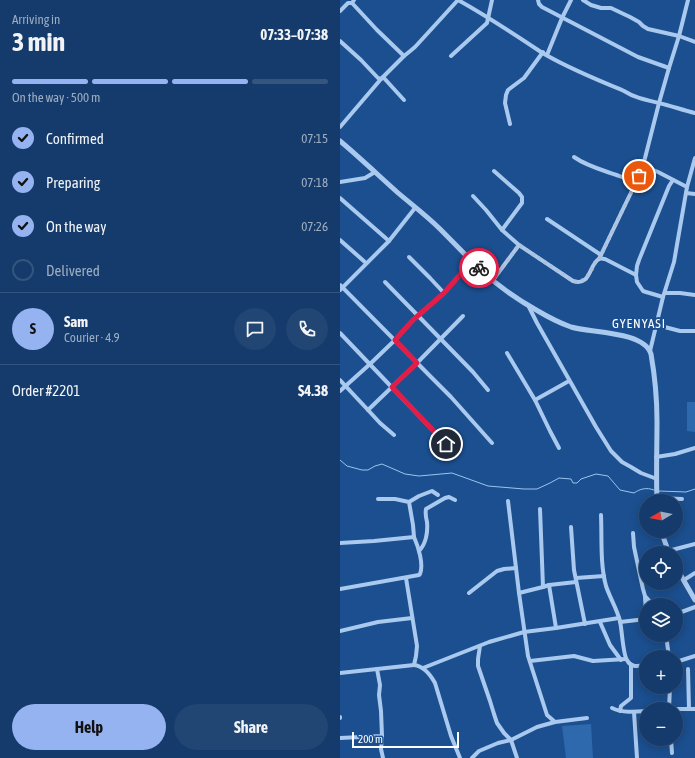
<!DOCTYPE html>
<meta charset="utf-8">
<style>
:root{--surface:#143b6b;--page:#214673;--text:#f1f3f6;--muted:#9dadc1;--line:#33557e;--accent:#95b2f1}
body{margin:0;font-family:"Asap Condensed",sans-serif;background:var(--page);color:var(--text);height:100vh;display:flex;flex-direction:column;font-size:15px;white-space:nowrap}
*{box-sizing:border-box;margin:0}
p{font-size:13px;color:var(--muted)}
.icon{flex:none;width:22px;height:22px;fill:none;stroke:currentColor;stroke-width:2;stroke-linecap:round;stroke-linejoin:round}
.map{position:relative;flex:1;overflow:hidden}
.details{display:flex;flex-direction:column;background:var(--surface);width:340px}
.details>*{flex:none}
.needle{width:26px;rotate:260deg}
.controls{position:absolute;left:299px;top:494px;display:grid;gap:8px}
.controls a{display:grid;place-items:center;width:44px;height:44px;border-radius:50%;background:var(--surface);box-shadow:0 2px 10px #0003,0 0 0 1px var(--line);font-size:20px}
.scale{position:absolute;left:12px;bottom:10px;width:107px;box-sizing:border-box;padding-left:4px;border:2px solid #fff;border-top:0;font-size:11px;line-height:14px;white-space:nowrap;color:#fff;-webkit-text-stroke:3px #1b4f8f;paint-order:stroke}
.pin{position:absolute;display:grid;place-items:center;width:34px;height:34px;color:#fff;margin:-17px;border:2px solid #fff;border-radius:50%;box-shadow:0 1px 4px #0007}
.courier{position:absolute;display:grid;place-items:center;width:40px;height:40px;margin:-20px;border:3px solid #e11d48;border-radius:50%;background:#fff;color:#222;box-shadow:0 1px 5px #0007}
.summary em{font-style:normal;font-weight:700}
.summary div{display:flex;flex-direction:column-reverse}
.summary{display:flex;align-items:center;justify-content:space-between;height:68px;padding:0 12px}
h1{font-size:26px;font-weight:700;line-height:30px}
.bar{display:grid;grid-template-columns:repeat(4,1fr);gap:6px 4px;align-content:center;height:48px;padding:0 12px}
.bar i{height:5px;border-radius:3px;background:var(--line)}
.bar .current{background:var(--accent)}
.bar p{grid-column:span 4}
.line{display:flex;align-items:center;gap:10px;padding:0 12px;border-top:1px solid var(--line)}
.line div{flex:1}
.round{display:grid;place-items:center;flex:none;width:42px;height:42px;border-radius:21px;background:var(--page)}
ol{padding:0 12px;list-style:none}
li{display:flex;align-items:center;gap:12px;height:44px}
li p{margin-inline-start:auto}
li .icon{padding:4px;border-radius:50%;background:var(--accent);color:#111;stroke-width:4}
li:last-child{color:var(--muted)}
li i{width:22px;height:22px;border:2px solid var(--line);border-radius:50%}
.cta{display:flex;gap:8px;margin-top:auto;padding:8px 12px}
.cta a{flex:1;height:46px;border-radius:24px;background:var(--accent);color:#111;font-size:16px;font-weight:700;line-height:46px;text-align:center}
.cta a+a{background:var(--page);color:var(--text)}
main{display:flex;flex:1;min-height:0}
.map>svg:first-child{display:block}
.green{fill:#2e69ad}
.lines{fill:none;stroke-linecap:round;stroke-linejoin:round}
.stream{stroke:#9cc4f0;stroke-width:1}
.minor{stroke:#a9c9ee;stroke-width:4}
.tertiary{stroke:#a9c9ee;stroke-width:5}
.done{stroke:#afc1d8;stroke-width:4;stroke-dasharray:0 7.2}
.route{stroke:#e11d48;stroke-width:5}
.labels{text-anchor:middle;stroke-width:4;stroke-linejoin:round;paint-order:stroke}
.quarter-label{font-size:13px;letter-spacing:1px;fill:#fff;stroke:#1b4f8f}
</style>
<main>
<section class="details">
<div class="summary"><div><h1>3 min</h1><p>Arriving in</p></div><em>07:33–07:38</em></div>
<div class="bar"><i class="current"></i><i class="current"></i><i class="current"></i><i></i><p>On the way · 500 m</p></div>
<ol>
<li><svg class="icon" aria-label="check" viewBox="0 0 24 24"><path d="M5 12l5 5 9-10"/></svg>Confirmed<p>07:15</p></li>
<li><svg class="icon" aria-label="check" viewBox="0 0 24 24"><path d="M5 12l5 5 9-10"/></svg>Preparing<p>07:18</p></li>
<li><svg class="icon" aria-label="check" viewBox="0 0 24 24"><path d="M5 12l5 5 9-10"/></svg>On the way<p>07:26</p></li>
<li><i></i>Delivered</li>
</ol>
<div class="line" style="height:72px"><b class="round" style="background:var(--accent);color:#111">S</b><div><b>Sam</b><p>Courier · 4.9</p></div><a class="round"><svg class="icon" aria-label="chat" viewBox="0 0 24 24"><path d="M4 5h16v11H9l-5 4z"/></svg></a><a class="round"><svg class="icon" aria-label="phone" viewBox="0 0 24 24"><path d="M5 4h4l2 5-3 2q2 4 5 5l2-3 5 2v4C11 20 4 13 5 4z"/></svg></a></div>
<div class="line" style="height:52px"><div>Order #2201</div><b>$4.38</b></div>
<div class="cta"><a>Help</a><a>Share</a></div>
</section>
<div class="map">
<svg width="355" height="758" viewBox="0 0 355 758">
<rect width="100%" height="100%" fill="#1b4f8f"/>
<g class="green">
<path d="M 347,402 L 355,402 L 355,432 L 347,431 Z"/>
<path d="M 251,724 L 253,758 L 226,758 L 222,726 Z"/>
</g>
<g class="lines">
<g class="stream">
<path d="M 0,460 L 7,466 L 22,470 L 28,470 L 35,466 L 42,464 L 65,474 L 79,476 L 112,473 L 148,486 L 184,489 L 197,489 L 210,483 L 219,478 L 231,479 L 233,483 L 237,483 L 241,479 L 256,474 L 268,476 L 280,490 L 294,493 C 300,489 306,487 314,490"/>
<path d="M 319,491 L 346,492 L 355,489"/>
</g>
<g class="minor">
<path d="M 118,0 C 147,16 174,34 201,52 C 227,68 256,79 284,91 C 295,98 306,100 319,103 C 331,106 343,110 355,113"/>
<path d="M 198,0 L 199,4 L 202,7 L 298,57 L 329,68"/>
<path d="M 243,0 L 251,5 L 261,8 L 271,8 L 290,17 L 299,22 L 303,26 L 308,29 L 339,36 L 355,42"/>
<path d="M 12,3 L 37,30 L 64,56"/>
<path d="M 0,11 L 8,3 L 12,3 L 14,0"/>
<path d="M 0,41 L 21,60 L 38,78 L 41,79 L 64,56 L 69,52 L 75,47 L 118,0"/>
<path d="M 207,55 L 222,18 L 231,0"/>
<path d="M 111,56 L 147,23 L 152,0"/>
<path d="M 43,77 L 64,100"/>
<path d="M 170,124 L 165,103 L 166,95 L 168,90 L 184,78 L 203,52"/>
<path d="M 0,127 L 41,79"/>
<path d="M 234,157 C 248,167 266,171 282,177 C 298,180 298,177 305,164"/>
<path d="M 154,171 L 179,193 L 182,197 L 182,203 L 162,230 L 179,245 L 233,281 C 251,287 249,264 259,259 C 261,258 263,259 265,259 L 296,275"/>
<path d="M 0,182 L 25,178 L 35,172"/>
<path d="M 347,187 L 318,172 L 306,167 L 304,162 L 319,103 L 329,68 L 339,36 L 348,0"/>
<path d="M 346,193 L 355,194"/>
<path d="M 133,196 L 146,210 L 162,230"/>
<path d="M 0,198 L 49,241"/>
<path d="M 207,219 L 261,255"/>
<path d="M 0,240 L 26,263"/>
<path d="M 69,257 L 90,278 L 104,293"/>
<path d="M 259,259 L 299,176"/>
<path d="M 153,280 L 179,245"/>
<path d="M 45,282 L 133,372 L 148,390"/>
<path d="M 0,285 L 91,377 L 111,397 L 152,443"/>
<path d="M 0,290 L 49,241 L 75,208"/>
<path d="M 325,293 L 340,293 L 355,295"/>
<path d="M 323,297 L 306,292 L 303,291 L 297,282 L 296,275 L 297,266 L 299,260 L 329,186 L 333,180"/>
<path d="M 188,305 L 197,323 L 256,427 L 271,451 L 282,462 L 291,467 L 301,473 L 317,479"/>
<path d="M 317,325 L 340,331 L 355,331"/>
<path d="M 0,333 L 106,444"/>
<path d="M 310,351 L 323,297 L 334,262 L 347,187 L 355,158"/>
<path d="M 167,353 L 195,400"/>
<path d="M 0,380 L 28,410 L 40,423 L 54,435"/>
<path d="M 0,391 L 30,364 L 55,340 L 73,320 L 104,293 L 132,261"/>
<path d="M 28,410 L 77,363 L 123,316"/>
<path d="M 219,448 L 210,431 L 195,400 L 229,381"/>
<path d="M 316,457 L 335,454 L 355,448"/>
<path d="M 317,498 L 342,499"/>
<path d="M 38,499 L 55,499 L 69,502 L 73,525 L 74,537"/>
<path d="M 168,501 L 179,593 L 188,656 L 207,715 L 215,722"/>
<path d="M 69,502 L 79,496 L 92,491 L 98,495"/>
<path d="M 200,509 L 203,587"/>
<path d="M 261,515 C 262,539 260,564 266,586 C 270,598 277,609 280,621 C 282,630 283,655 287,660 C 291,668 298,666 306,665"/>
<path d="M 231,527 L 234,570 L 245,624"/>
<path d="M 293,533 L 294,547 L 303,589 L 305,596 L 313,605"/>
<path d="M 0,543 L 34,541 L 74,537 C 78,546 84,564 80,574 L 79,575 L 0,589"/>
<path d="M 79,551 C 86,544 88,532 87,522 C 86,518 85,514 86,509 L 105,498 L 109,497 L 115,500"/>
<path d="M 328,551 L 355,544"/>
<path d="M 66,578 L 77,646 L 76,656 L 74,665 C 84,666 90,674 95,683 L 111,736 L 120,758"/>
<path d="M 236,578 L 264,576"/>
<path d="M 344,580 L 355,573"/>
<path d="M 209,585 L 216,628"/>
<path d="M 129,593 L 157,571 L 164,569 L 176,568"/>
<path d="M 179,593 L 203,587 L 209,585 L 236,582"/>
<path d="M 305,597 L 306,614"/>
<path d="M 336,614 L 355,607"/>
<path d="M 260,622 L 270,645 L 281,660"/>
<path d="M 280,622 L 306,619"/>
<path d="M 0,631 L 38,622 L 72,618"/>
<path d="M 326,635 L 329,657"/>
<path d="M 140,646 L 138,659 L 138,666 L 150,701 L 154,714 L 157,723 L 164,733 L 171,740 L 177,758"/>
<path d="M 190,661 L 234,656 L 253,661 L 286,659"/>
<path d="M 336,662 L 355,656"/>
<path d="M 83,668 L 149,642 L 184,632 L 216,628 L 279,618"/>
<path d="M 348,669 L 349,709"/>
<path d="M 0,673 L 74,665"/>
<path d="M 272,708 C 282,713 295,712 306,711"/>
<path d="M 325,709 L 355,709"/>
<path d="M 329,709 L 330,687"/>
<path d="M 280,711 L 281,706 L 291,698 L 291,665"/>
<path d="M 294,712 L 297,758"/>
<path d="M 0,717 L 0,718"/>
<path d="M 42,736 L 41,749 L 43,758"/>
<path d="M 0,738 L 42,736 L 41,711 L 39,695 L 40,685 L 37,669"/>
<path d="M 331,739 L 332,753"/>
<path d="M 132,758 L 139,751 L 158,743 L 171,740 L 197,727 L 215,722 L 247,718"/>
</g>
<g class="tertiary">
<path d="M 0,141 C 19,157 38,175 57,192 C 71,204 87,216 100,229 C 114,243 127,257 141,270 C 158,286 178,300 198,311 C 208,317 220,323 231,327 C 251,333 304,331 311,354 C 315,377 317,399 317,421 C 317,448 316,474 317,501"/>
<path d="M 321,531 L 329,553"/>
<path d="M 336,567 L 355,600"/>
</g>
</g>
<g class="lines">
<path class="done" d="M 139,268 L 153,280 L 179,245 L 233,281 C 246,285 251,270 256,261 L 259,259 L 299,176"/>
<path class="route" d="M 106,444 L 52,387 L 77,363 L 55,340 L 73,320 L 104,293 L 132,261 L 139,268"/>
</g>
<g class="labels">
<g class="quarter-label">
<text x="299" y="328">GYENYASI</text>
</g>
</g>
</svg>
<div class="controls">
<a><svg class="needle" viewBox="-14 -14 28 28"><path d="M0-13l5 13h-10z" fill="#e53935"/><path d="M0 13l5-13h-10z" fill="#9dadc1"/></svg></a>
<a><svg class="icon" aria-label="locate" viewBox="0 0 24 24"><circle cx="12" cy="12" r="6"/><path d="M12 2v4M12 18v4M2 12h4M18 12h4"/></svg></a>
<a><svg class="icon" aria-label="layers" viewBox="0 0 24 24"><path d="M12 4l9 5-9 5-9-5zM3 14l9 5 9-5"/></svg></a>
<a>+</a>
<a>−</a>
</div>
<div class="scale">200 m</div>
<div class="pin" style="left:299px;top:176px;background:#ea580c"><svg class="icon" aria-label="bag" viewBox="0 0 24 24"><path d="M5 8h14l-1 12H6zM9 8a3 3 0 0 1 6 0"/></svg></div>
<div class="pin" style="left:106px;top:444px;background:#1f2937"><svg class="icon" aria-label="home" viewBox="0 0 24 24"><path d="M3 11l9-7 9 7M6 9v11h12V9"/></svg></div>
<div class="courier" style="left:139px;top:268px"><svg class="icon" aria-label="bike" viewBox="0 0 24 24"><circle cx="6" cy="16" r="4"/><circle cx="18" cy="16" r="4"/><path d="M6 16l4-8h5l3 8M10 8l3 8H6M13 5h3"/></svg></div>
</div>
</main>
